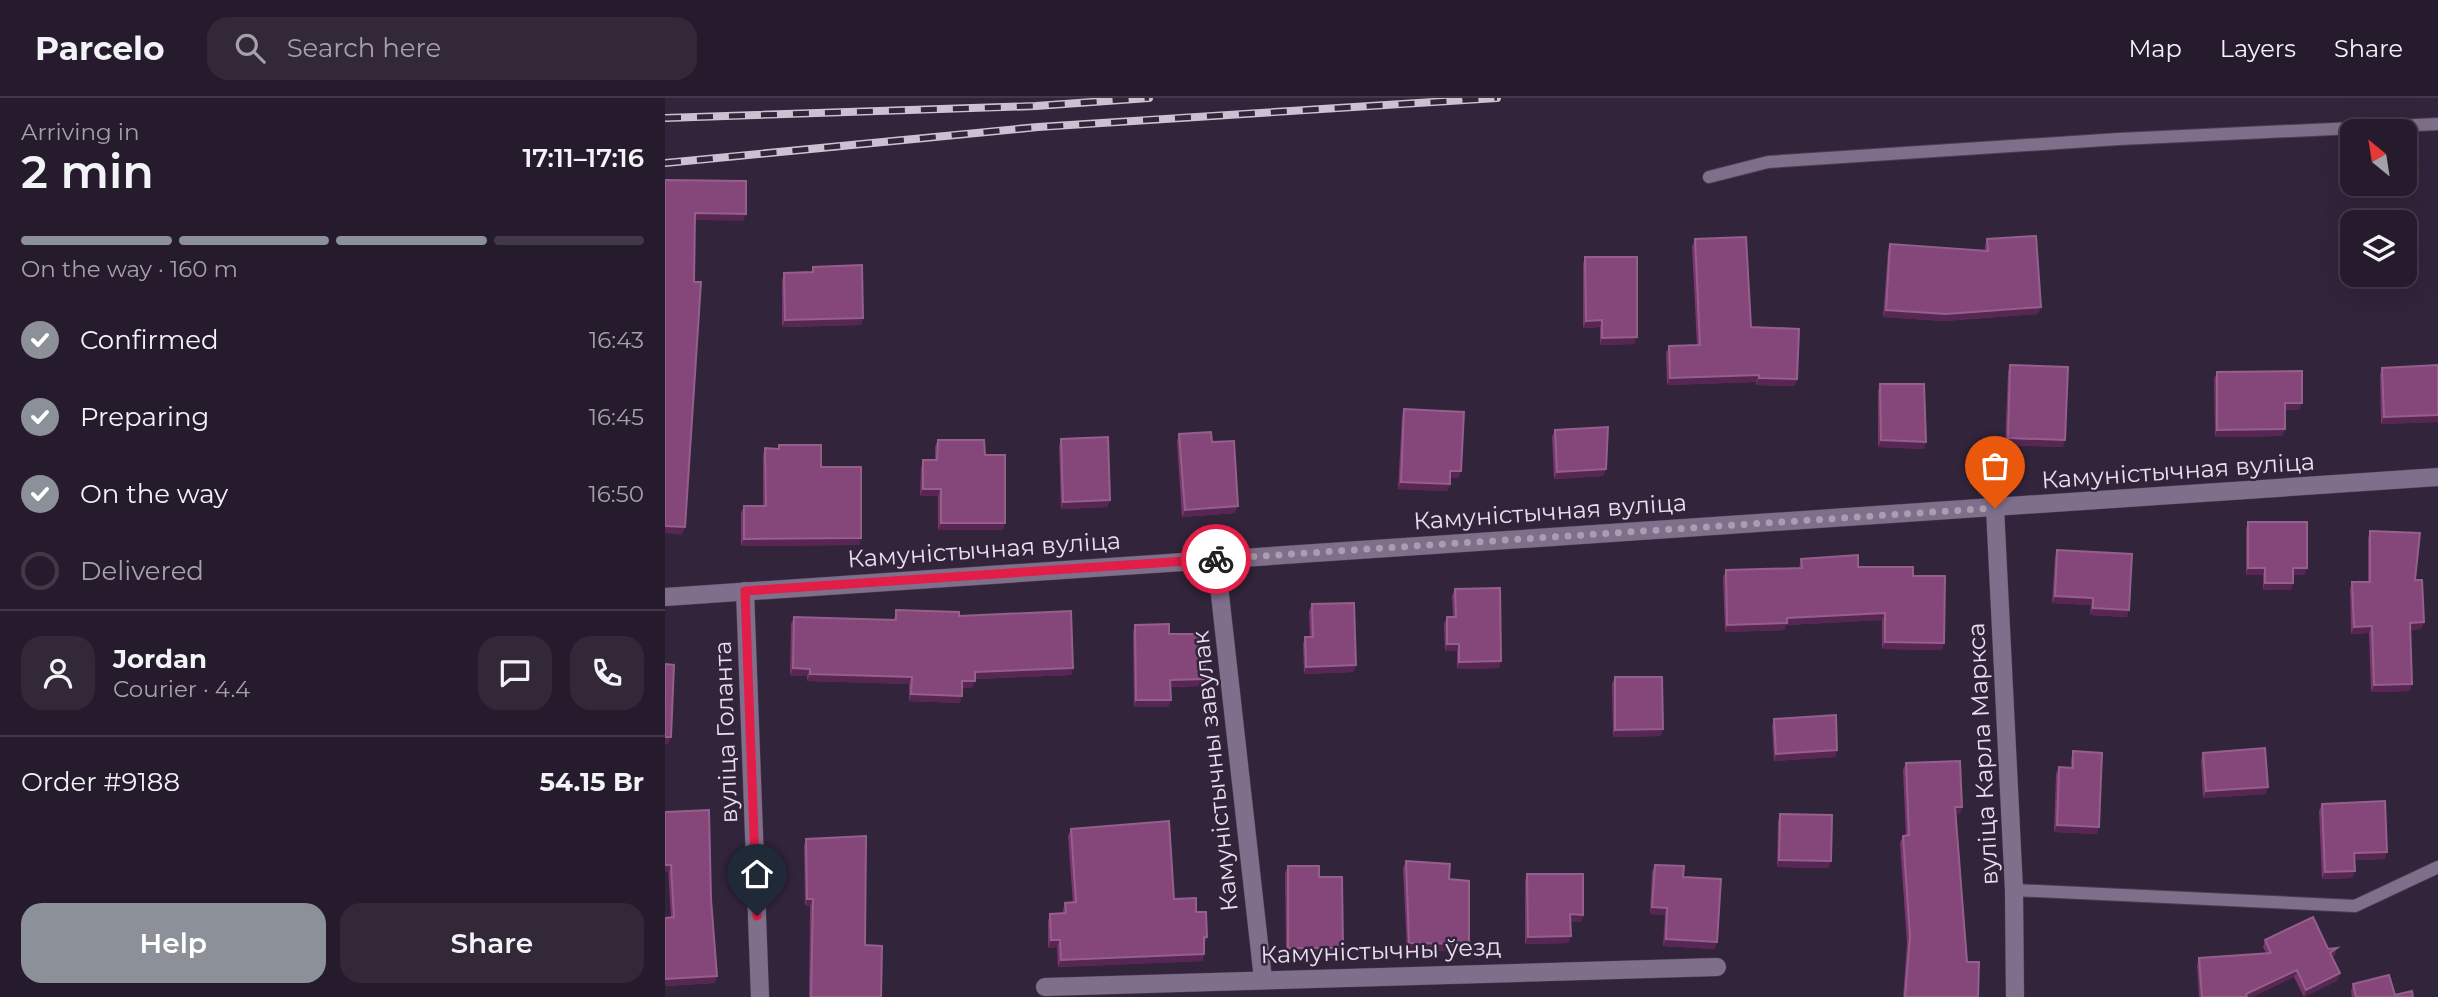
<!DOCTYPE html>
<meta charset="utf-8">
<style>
:root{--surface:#261b2c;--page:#322838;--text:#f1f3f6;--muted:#a4a1a9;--line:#423948;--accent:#8c9099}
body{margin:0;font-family:Montserrat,sans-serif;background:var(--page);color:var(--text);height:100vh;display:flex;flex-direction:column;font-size:26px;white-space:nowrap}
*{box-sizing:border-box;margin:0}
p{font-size:23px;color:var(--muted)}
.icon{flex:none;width:38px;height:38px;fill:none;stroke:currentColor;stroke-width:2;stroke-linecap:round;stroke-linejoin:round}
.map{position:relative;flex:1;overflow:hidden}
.panel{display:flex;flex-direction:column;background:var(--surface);width:665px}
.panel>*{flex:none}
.needle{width:46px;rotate:330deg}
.fabs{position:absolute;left:1675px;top:21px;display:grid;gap:14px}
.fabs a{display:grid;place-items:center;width:77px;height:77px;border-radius:14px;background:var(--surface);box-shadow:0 7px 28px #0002,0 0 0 2px var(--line);font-size:35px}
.pin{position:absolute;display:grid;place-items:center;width:60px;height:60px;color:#fff;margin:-72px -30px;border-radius:50% 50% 50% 0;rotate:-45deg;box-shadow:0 0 7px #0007}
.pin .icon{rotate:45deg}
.courier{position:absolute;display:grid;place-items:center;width:70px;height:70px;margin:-35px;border:5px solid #e11d48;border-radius:50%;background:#fff;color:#222;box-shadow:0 2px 9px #0007}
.head em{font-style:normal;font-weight:600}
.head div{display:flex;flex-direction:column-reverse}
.head{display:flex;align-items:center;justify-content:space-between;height:119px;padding:0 21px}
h1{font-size:46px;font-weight:600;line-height:52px}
.bar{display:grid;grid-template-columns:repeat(4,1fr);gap:10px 7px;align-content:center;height:84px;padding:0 21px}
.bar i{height:9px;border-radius:5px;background:var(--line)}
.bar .active{background:var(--accent)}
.bar p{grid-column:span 4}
.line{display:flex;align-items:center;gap:18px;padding:0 21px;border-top:2px solid var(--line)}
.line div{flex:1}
.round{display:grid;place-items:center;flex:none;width:74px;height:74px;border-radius:21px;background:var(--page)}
ol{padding:0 21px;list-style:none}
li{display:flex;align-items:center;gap:21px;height:77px}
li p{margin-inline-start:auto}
li .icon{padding:7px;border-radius:50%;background:var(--accent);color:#fff;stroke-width:4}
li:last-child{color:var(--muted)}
li i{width:38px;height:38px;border:4px solid var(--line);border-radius:50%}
.cta{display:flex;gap:14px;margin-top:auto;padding:14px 21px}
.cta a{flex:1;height:80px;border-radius:21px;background:var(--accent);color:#fff;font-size:28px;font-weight:600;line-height:80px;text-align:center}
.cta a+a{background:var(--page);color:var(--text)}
header{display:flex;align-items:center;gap:42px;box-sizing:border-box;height:98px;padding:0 35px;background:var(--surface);border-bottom:2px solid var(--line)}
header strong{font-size:33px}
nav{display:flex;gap:38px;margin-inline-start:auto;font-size:24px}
.search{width:490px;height:63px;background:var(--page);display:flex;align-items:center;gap:18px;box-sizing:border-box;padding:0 24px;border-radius:21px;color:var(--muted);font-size:26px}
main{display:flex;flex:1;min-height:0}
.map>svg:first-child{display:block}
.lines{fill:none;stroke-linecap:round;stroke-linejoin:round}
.service-casing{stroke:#4b3f52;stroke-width:14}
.minor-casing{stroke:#4b3f52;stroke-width:19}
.tertiary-casing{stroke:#4b3f52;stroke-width:19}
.service{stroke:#7f6f8a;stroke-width:12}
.minor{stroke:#7f6f8a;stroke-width:18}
.tertiary{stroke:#7f6f8a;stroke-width:18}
.rail-casing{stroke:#cbc2d1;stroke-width:8}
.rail{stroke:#32243b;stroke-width:5;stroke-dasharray:16;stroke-linecap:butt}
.wall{fill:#79356c}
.shaded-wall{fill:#582652}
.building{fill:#85477a;stroke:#955f8c;stroke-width:2}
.done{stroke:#a89eaf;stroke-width:7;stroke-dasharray:0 12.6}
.route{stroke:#e11d48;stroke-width:9}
.labels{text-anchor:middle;stroke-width:5;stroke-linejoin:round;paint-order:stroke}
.street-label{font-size:24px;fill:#e8dfed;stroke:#32243b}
</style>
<header>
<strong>Parcelo</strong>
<div class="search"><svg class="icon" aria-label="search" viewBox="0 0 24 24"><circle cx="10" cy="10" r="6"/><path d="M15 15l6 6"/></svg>Search here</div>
<nav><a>Map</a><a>Layers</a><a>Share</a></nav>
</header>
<main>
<section class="panel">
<div class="head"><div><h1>2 min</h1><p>Arriving in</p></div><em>17:11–17:16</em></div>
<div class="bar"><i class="active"></i><i class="active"></i><i class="active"></i><i></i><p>On the way · 160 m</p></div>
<ol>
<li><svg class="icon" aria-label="check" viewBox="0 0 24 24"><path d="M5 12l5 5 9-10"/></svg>Confirmed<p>16:43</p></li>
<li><svg class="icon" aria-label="check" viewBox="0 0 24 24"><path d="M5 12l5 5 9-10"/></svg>Preparing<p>16:45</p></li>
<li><svg class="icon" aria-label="check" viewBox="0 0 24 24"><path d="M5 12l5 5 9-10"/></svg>On the way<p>16:50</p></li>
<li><i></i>Delivered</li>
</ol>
<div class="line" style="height:126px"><a class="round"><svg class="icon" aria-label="person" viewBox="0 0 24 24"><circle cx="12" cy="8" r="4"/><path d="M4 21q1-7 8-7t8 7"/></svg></a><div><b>Jordan</b><p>Courier · 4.4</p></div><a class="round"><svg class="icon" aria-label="chat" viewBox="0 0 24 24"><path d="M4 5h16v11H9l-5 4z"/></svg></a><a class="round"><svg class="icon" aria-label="phone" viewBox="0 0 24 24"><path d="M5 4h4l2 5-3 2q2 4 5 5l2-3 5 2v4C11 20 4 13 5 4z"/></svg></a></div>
<div class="line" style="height:91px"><div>Order #9188</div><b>54.15 Br</b></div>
<div class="cta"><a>Help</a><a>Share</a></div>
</section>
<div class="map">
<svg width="1773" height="899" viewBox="0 0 1773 899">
<rect width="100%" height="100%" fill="#32243b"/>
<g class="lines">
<defs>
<g id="service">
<path d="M 1044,79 L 1103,64 L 1454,41 L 1773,26"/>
<path d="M 1349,792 L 1690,808 L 1773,769"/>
</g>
<g id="minor">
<path d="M 551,461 L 598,881"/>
<path d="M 80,493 L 95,899"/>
<path d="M 0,499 L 1773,379"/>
<path d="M 380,889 L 1052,869"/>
</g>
<path id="tertiary" d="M 1330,410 L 1349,792 L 1350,899"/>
</defs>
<use href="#service" class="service-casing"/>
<use href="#minor" class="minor-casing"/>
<use href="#tertiary" class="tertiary-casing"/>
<use href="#service" class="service"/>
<use href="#minor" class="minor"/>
<use href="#tertiary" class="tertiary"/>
<defs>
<g id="rail">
<path d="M 0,20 L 371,8 L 484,0"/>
<path d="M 0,65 L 373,29 L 832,0"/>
</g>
</defs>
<use href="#rail" class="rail-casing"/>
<use href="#rail" class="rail"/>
</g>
<g class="wall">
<path d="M 1030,141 L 1086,229 L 1132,281 L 1129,288 L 1091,287 L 1091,284 L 1002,287 L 1001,255 L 1004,248 L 1032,247 L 1027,149 Z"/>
<path d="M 1322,141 L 1373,216 L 1279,223 L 1218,219 L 1223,153 L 1225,146 L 1320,153 L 1320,148 Z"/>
<path d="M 920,159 L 969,246 L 935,247 L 935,229 L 918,230 L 918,166 Z"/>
<path d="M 148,169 L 198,220 L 196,227 L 117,229 L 117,182 L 119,175 L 146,174 Z"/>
<path d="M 1345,267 L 1398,349 L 1340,347 L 1343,274 Z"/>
<path d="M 1773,267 L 1773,324 L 1716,326 L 1715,277 L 1717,270 Z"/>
<path d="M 1552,274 L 1634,312 L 1620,312 L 1620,331 L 1617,338 L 1550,339 L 1549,281 Z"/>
<path d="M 1215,286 L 1259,351 L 1213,349 L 1213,293 Z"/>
<path d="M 739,311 L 793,380 L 785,380 L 785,386 L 782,393 L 733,391 L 737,318 Z"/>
<path d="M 890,332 L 941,371 L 938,378 L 889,381 L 887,339 Z"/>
<path d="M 514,336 L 570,415 L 517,419 L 512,343 Z"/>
<path d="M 396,341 L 445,402 L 442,409 L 396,411 L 394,348 Z"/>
<path d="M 273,342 L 320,357 L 338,432 L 273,432 L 273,398 L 255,398 L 256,370 L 258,362 L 270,362 L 270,349 Z"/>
<path d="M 114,347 L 156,369 L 196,440 L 194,447 L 76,448 L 76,415 L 79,408 L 98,408 L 98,357 L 100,350 L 113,351 Z"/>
<path d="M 1583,424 L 1642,470 L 1639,477 L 1628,477 L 1628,485 L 1626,492 L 1598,492 L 1598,477 L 1581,477 L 1581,431 Z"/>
<path d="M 1705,433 L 1750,482 L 1759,524 L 1756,531 L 1746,532 L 1745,593 L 1706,594 L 1704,535 L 1686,536 L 1685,491 L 1687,484 L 1703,484 L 1703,440 Z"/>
<path d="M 1392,452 L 1462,519 L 1425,517 L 1426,507 L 1387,505 L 1390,459 Z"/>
<path d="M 1136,461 L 1248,478 L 1279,545 L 1277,552 L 1217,551 L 1217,522 L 1121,527 L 1119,532 L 1060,534 L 1058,479 L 1061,472 L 1134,470 Z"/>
<path d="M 790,491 L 834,570 L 792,571 L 792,553 L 780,553 L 779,526 L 782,519 L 788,519 L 787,498 Z"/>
<path d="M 647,506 L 691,567 L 688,574 L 639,576 L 638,546 L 640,539 L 645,539 L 644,513 Z"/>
<path d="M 231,512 L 294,518 L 408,570 L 406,577 L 310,581 L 307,590 L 297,590 L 295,605 L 244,603 L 244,586 L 142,583 L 142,578 L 125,578 L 126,526 L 129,519 L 229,522 Z"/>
<path d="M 470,527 L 504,536 L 540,581 L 538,588 L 506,589 L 503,609 L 469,609 L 468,534 Z"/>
<path d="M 950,579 L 998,631 L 995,638 L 948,639 L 947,586 Z"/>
<path d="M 1109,621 L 1172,652 L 1170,659 L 1109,663 L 1107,628 Z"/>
<path d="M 1408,653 L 1434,729 L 1431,736 L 1389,734 L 1391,676 L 1394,669 L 1406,670 L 1406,661 Z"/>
<path d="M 1538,655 L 1601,696 L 1538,700 L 1536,662 Z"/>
<path d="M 1241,665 L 1297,709 L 1295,716 L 1291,716 L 1302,864 L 1313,899 L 1238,899 L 1242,845 L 1235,745 L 1238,738 L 1241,738 L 1238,672 Z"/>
<path d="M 1657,706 L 1720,761 L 1689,762 L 1690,773 L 1687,780 L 1657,781 L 1654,713 Z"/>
<path d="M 0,714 L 46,801 L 52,878 L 49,885 L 0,888 L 0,820 L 6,820 Z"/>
<path d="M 1115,716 L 1166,763 L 1163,770 L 1112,769 L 1113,724 Z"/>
<path d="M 406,731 L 531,814 L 542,839 L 539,846 L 539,856 L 537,863 L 393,869 L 392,849 L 383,850 L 383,823 L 385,816 L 398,815 L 398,812 L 400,805 L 408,805 L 403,738 Z"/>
<path d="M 141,741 L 200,847 L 216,899 L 144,899 L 145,808 L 140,808 L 139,748 Z"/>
<path d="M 741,763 L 784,781 L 801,853 L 742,852 L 738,770 Z"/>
<path d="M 990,767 L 1018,779 L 1050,851 L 998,848 L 1000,817 L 985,816 L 987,774 Z"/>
<path d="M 623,768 L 654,779 L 675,857 L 621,857 L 620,775 Z"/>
<path d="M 862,776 L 918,817 L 916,824 L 905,823 L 906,838 L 903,845 L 860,846 L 860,783 Z"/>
<path d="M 1600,842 L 1663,851 L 1670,857 L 1667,859 L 1673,882 L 1639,899 L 1629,879 L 1587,899 L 1534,899 L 1532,867 L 1534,860 L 1601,855 L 1598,849 Z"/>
<path d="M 1688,886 L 1730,897 L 1748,899 L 1687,899 L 1686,893 Z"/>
</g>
<g class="shaded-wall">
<path d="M 30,115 L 81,116 L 78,123 L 28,122 Z"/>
<path d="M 1376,209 L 1373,216 L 1279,223 L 1218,219 L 1221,212 Z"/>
<path d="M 198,220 L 196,227 L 117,229 L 120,222 Z"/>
<path d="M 937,222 L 935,229 L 918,230 L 921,223 Z"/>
<path d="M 972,239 L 969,246 L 935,247 L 937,240 Z"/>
<path d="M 1094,277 L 1091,284 L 1002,287 L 1005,280 Z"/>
<path d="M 1094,280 L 1132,281 L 1129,288 L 1091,287 Z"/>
<path d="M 1620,305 L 1637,305 L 1634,312 L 1617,312 Z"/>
<path d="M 1773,317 L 1773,324 L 1716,326 L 1719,319 Z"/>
<path d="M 1620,331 L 1617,338 L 1550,339 L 1552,332 Z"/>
<path d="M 1343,340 L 1400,342 L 1398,349 L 1340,347 Z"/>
<path d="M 1216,342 L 1261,344 L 1259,351 L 1213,349 Z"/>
<path d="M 941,371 L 938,378 L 889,381 L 892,374 Z"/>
<path d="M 785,373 L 796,373 L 793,380 L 782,380 Z"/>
<path d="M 736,384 L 785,386 L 782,393 L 733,391 Z"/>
<path d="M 258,391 L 276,391 L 273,398 L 255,398 Z"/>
<path d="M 445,402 L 442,409 L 396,411 L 398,404 Z"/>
<path d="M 573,408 L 570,415 L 517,419 L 520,412 Z"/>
<path d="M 276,425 L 340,425 L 338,432 L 273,432 Z"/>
<path d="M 0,428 L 20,429 L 17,437 L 0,435 Z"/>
<path d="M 196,440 L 194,447 L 76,448 L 79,441 Z"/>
<path d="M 1583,470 L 1600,470 L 1598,477 L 1581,477 Z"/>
<path d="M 1628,470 L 1642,470 L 1639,477 L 1626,477 Z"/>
<path d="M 1600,485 L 1628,485 L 1626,492 L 1598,492 Z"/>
<path d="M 1390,498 L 1428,500 L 1426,507 L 1387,505 Z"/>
<path d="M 1428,510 L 1464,512 L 1462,519 L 1425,517 Z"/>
<path d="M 1220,515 L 1217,522 L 1121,527 L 1119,532 L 1060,534 L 1062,527 L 1122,520 Z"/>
<path d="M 1759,524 L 1756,531 L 1743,532 L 1745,525 Z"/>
<path d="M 1707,528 L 1704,535 L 1686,536 L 1689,529 Z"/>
<path d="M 1220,544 L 1279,545 L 1277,552 L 1217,551 Z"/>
<path d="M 782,546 L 794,546 L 792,553 L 780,553 Z"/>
<path d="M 836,563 L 834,570 L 792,571 L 794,564 Z"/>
<path d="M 691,567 L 688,574 L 639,576 L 641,569 Z"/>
<path d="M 128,570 L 145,571 L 142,578 L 125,578 Z"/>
<path d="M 408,570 L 406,577 L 308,581 L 310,574 Z"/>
<path d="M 145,576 L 247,579 L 244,586 L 142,583 Z"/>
<path d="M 540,581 L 538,588 L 503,589 L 505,582 Z"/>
<path d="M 297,583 L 310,583 L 307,590 L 295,590 Z"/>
<path d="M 1747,586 L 1745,593 L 1706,594 L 1709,587 Z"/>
<path d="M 246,596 L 297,598 L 295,605 L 244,603 Z"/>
<path d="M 471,602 L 506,602 L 503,609 L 469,609 Z"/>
<path d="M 998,631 L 995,638 L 948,639 L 950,632 Z"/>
<path d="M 0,639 L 6,639 L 3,646 L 0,646 Z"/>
<path d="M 1172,652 L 1170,659 L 1109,663 L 1111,656 Z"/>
<path d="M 1603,689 L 1601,696 L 1538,700 L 1541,693 Z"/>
<path d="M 1290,709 L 1297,709 L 1295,716 L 1288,716 Z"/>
<path d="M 1392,727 L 1434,729 L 1431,736 L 1389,734 Z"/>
<path d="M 1722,754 L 1720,761 L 1687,762 L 1689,755 Z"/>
<path d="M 1114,762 L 1166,763 L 1163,770 L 1112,769 Z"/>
<path d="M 0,767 L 6,767 L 4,774 L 0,774 Z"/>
<path d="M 1690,773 L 1687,780 L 1657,781 L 1660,774 Z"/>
<path d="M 142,801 L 148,801 L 145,808 L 140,808 Z"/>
<path d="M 987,809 L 1002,810 L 1000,817 L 985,816 Z"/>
<path d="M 905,816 L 918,817 L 916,824 L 903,823 Z"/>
<path d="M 906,838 L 903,845 L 860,846 L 863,839 Z"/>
<path d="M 1001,841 L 1052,844 L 1050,851 L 998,848 Z"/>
<path d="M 386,842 L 395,842 L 392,849 L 383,850 Z"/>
<path d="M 744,845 L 804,846 L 801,853 L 742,852 Z"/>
<path d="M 623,850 L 678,850 L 675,857 L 621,857 Z"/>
<path d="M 1672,850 L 1670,857 L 1663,862 L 1665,855 Z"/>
<path d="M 539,856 L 537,863 L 393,869 L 396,862 Z"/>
<path d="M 1632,872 L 1629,879 L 1587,899 L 1580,899 L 1581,896 Z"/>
<path d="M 1675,875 L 1673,882 L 1639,899 L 1641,892 Z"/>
<path d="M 52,878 L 49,885 L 0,888 L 0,881 Z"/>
</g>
<g class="building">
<path d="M 0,82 L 81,83 L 81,116 L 30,115 L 29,184 L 36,184 L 20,429 L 0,428 Z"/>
<path d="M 1371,138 L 1376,209 L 1281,216 L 1221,212 L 1225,146 L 1323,153 L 1322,141 Z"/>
<path d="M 1081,139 L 1086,229 L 1134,231 L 1132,281 L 1094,280 L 1094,277 L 1005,280 L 1004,248 L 1035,247 L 1030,141 Z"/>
<path d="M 920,159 L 972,159 L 972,239 L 937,240 L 937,222 L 921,223 Z"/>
<path d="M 197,167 L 198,220 L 120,222 L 119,175 L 148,174 L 148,169 Z"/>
<path d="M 1345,267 L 1403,269 L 1400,342 L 1343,340 Z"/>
<path d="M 1773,267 L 1773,317 L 1719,319 L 1717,270 Z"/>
<path d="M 1637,273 L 1637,305 L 1620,305 L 1620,331 L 1552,332 L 1552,274 Z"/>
<path d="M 1215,286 L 1259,286 L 1261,344 L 1216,342 Z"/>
<path d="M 739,311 L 799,314 L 796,373 L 785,373 L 785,386 L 736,384 Z"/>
<path d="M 943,329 L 941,371 L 892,374 L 890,332 Z"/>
<path d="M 546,334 L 547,344 L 569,343 L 573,408 L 520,412 L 514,336 Z"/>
<path d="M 443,339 L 445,402 L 398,404 L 396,341 Z"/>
<path d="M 273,342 L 319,342 L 320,357 L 340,357 L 340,425 L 276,425 L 276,391 L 258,391 L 258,362 L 272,362 Z"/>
<path d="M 114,347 L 156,347 L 156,369 L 196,369 L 196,440 L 79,441 L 79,408 L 101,408 L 100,350 L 114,351 Z"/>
<path d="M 1583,424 L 1642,424 L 1642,470 L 1628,470 L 1628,485 L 1600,485 L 1600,470 L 1583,470 Z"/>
<path d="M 1705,433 L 1755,435 L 1750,482 L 1757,482 L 1759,524 L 1745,525 L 1747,586 L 1709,587 L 1707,528 L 1689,529 L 1687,484 L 1705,484 Z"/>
<path d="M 1392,452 L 1467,456 L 1464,512 L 1428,510 L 1428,500 L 1390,498 Z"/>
<path d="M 1193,457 L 1193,469 L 1248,469 L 1248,478 L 1280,478 L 1279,545 L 1220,544 L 1220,515 L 1122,520 L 1122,525 L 1062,527 L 1061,472 L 1137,470 L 1136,461 Z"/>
<path d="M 835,490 L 836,563 L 794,564 L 794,546 L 782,546 L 782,519 L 791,519 L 790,491 Z"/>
<path d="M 689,505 L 691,567 L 641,569 L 640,539 L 648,539 L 647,506 Z"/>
<path d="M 231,512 L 294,514 L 294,518 L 406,513 L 408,570 L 310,574 L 310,583 L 297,583 L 297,598 L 246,596 L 247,579 L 145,576 L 145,571 L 128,570 L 129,519 L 231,522 Z"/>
<path d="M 504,526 L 504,536 L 540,536 L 540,581 L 505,582 L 506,602 L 471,602 L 470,527 Z"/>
<path d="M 0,566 L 9,567 L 6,639 L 0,639 Z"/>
<path d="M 950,579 L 997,579 L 998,631 L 950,632 Z"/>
<path d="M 1171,617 L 1172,652 L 1111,656 L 1109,621 Z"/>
<path d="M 1600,650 L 1603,689 L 1541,693 L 1538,655 Z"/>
<path d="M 1408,653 L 1437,655 L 1434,729 L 1392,727 L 1394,669 L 1408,670 Z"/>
<path d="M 1295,663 L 1297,709 L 1290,709 L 1302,864 L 1314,864 L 1313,899 L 1240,899 L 1245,838 L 1238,738 L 1244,737 L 1241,665 Z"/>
<path d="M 1720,703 L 1722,754 L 1689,755 L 1690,773 L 1660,774 L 1657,706 Z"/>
<path d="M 44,712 L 46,801 L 52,878 L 0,881 L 0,820 L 9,819 L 6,767 L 0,767 L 0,714 Z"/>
<path d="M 1115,716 L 1167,717 L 1166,763 L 1114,762 Z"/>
<path d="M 504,723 L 509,801 L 531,800 L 531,814 L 541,814 L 542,839 L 539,839 L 539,856 L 396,862 L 395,842 L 386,842 L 385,816 L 401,815 L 400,805 L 411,804 L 406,731 Z"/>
<path d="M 201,738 L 200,847 L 217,848 L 216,899 L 146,899 L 148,801 L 142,801 L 141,741 Z"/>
<path d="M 741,763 L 785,766 L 784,781 L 804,783 L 804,846 L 744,845 Z"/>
<path d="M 990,767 L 1019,768 L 1018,779 L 1056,781 L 1052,844 L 1001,841 L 1002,810 L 987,809 Z"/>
<path d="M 623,768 L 654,768 L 654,779 L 677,779 L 678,850 L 623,850 Z"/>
<path d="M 862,776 L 918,776 L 918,817 L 905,816 L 906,838 L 863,839 Z"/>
<path d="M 1648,819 L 1663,851 L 1672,850 L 1665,855 L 1675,875 L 1641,892 L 1632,872 L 1581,896 L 1582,899 L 1537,899 L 1534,860 L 1606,855 L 1600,842 Z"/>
<path d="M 1724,877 L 1730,897 L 1747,893 L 1748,899 L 1691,899 L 1688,886 Z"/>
</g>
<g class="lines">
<path class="done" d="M 551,461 L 1330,410"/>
<path class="route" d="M 92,818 L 80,493 L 551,461"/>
</g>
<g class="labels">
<g class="street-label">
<text transform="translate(1513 373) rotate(-4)" y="8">Камуністычная вуліца</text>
<text transform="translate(885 414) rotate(-4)" y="8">Камуністычная вуліца</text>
<text transform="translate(319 452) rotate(-4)" y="8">Камуністычная вуліца</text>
<text transform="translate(61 634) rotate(-92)" y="8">вуліца Голанта</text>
<text transform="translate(1318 656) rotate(-93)" y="8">вуліца Карла Маркса</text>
<text transform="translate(550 673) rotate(-96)" y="8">Камуністычны завулак</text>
<text transform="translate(716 853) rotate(-2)" y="8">Камуністычны ўезд</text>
</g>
</g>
</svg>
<div class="fabs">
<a><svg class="needle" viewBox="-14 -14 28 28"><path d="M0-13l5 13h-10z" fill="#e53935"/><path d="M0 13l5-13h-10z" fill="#a4a1a9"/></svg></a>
<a><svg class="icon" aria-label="layers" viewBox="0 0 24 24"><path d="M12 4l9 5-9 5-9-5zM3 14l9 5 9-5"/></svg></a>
</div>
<div class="pin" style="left:1330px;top:410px;background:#ea580c"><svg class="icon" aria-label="bag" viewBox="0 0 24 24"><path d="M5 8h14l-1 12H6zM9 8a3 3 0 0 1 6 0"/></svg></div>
<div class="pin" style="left:92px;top:818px;background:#1f2937"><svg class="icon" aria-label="home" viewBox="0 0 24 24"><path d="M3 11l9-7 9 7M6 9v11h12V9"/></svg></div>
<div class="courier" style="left:551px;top:461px"><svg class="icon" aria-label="bike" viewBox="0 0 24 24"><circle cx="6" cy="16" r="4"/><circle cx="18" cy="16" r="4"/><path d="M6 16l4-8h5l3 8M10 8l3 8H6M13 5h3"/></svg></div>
</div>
</main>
